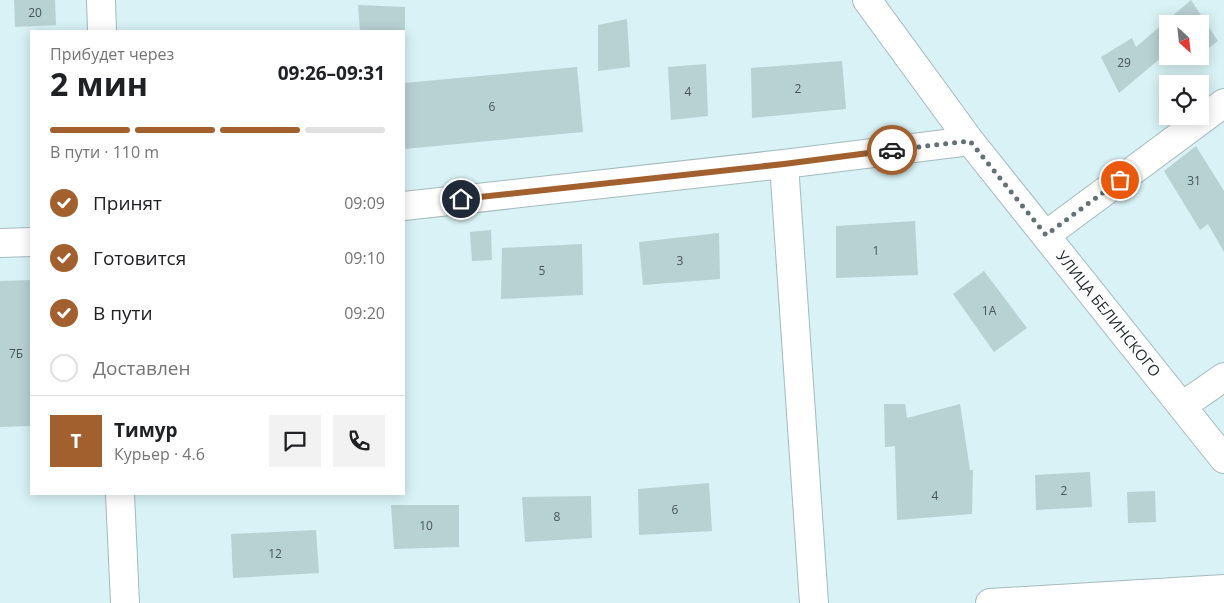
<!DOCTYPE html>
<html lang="ru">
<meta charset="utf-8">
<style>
:root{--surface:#fff;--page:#f2f2f2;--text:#202124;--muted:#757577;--line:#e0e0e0;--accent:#a3602f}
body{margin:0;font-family:"Open Sans",sans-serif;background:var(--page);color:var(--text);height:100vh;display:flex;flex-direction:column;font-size:19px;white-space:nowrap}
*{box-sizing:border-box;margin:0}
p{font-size:16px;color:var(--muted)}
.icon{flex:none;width:28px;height:28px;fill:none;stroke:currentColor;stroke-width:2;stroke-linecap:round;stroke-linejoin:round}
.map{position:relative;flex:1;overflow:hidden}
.details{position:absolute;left:30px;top:30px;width:375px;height:465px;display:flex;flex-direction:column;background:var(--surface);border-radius:0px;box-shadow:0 2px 12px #0003}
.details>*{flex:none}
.needle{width:32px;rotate:153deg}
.controls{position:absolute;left:1159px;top:15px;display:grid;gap:10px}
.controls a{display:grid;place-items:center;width:50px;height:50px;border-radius:0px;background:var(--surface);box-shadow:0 2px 12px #0003;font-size:25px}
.pin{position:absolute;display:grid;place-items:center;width:42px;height:42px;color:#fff;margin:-21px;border:2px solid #fff;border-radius:50%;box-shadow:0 1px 5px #0007}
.courier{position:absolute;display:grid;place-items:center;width:50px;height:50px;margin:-25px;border:4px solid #a3602f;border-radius:50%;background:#fff;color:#222;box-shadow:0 1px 6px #0007}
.headline em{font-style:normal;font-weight:700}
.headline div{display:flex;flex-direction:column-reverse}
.headline{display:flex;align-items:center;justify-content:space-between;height:85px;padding:0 20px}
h1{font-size:32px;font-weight:700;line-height:38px}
.bar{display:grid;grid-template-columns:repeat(4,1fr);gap:8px 5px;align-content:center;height:60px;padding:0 20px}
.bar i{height:6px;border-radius:4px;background:var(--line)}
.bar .selected{background:var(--accent)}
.bar p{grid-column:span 4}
.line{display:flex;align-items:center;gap:12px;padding:0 20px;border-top:1px solid var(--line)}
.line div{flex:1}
.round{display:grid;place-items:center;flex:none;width:52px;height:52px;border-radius:0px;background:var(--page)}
ol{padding:0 20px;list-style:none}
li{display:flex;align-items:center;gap:15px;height:55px}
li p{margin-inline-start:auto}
li .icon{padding:5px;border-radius:50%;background:var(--accent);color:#fff;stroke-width:4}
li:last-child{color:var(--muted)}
li i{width:28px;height:28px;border:2px solid var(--line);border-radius:50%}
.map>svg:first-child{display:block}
.building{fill:#b8d1d3}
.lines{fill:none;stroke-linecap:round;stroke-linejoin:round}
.street-casing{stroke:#a3bbbe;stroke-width:30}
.secondary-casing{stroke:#a3bbbe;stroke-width:30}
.street{stroke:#fff;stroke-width:28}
.secondary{stroke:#fff;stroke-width:28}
.done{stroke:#627173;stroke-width:5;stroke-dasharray:0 9}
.route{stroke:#a3602f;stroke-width:6}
.labels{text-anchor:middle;stroke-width:4.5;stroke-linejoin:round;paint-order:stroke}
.number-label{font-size:12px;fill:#485556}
.street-label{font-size:15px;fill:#222c2d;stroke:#fff}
</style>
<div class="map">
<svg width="1224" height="603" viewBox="0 0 1224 603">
<rect width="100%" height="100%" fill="#d8f2f5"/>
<g class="building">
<path d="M 14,0 L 55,0 L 56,25 L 15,27 Z"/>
<path d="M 1191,0 L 1218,41 L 1200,55 L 1200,24 L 1168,24 L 1168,52 L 1119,93 L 1101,57 L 1132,38 L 1136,47 Z"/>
<path d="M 358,5 L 405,7 L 405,31 L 360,31 Z"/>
<path d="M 627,19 L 630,67 L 598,71 L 598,25 Z"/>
<path d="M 842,61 L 846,109 L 752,118 L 751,68 Z"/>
<path d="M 706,64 L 708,116 L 671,120 L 668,67 Z"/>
<path d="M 577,67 L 583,132 L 404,149 L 404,83 Z"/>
<path d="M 1196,146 L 1224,191 L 1224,252 L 1208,224 L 1200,230 L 1164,171 Z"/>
<path d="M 915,221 L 918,275 L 836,278 L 836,226 Z"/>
<path d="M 491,230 L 492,260 L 472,261 L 470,232 Z"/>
<path d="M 719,233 L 720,279 L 643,285 L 639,242 Z"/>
<path d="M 582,244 L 583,295 L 501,299 L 502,248 Z"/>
<path d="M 984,271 L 1027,328 L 994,352 L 953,294 Z"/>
<path d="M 31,280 L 31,426 L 0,427 L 0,281 Z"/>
<path d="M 884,404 L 905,404 L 907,418 L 960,404 L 970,470 L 973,470 L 972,514 L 897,520 L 895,446 L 885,447 Z"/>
<path d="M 1090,472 L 1092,507 L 1036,510 L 1035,475 Z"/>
<path d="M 709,483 L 712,531 L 639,535 L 638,489 Z"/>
<path d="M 1155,491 L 1156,522 L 1128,523 L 1127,492 Z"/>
<path d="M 591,496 L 592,538 L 525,542 L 522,497 Z"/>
<path d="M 391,505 L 459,505 L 459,547 L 394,549 Z"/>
<path d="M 316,530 L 319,573 L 233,578 L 231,534 Z"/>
</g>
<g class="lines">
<defs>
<g id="street">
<path id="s1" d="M 867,0 L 970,141 L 1224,459"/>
<path d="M 784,164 L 814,603"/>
<path d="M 404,206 L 784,164 L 970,141"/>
<path d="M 1046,235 L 1224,103"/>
<path d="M 0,243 L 31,242"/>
<path d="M 1182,406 L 1224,377"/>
<path d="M 990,603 L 1224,589"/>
</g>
<g id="secondary">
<path d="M 101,0 L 102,31"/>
<path d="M 120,494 L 125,603"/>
</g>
</defs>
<use href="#street" class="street-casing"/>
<use href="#secondary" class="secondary-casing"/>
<use href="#street" class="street"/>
<use href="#secondary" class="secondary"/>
</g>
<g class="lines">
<path class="done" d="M 892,150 L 970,141 L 1046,235 L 1120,180"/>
<path class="route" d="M 461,199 L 784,164 L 892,150"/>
</g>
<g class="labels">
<g class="number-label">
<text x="35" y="17">20</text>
<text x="1124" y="67">29</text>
<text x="798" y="93">2</text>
<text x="688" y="96">4</text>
<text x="492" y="111">6</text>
<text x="1194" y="185">31</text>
<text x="876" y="255">1</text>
<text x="680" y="265">3</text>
<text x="542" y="275">5</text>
<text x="989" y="315">1А</text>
<text x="16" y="358">7Б</text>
<text x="1064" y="495">2</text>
<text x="935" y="500">4</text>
<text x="675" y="514">6</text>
<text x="557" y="521">8</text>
<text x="426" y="530">10</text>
<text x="275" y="558">12</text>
</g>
<g class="street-label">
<text dy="5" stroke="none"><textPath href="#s1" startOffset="396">УЛИЦА БЕЛИНСКОГО</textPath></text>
</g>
</g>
</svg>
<div class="controls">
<a><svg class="needle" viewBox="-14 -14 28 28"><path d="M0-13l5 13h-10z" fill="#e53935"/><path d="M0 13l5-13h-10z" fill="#757577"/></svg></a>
<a><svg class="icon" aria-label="locate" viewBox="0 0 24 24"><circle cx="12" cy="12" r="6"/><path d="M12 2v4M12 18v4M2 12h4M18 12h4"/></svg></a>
</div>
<div class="pin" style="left:1120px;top:180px;background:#ea580c"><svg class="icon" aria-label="bag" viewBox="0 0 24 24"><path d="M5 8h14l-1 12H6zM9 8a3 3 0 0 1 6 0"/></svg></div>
<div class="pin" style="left:461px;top:199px;background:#1f2937"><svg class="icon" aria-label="home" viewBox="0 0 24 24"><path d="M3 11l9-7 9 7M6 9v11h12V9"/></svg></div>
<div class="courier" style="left:892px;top:150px"><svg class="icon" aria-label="car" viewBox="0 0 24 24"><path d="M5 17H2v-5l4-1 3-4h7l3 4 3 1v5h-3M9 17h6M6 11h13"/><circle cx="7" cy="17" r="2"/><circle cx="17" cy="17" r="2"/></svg></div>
<section class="details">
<div class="headline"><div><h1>2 мин</h1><p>Прибудет через</p></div><em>09:26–09:31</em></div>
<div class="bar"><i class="selected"></i><i class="selected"></i><i class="selected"></i><i></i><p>В пути · 110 m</p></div>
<ol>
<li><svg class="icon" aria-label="check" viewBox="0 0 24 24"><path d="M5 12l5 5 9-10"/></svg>Принят<p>09:09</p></li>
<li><svg class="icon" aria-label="check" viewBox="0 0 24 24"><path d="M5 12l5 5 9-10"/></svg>Готовится<p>09:10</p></li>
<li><svg class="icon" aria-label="check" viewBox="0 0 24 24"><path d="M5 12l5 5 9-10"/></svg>В пути<p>09:20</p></li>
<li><i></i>Доставлен</li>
</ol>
<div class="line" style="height:90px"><b class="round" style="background:var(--accent);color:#fff">Т</b><div><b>Тимур</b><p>Курьер · 4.6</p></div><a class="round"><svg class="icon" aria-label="chat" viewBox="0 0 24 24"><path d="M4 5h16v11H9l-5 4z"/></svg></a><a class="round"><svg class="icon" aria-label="phone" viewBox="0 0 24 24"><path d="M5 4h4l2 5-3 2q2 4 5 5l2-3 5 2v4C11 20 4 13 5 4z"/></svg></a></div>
</section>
</div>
